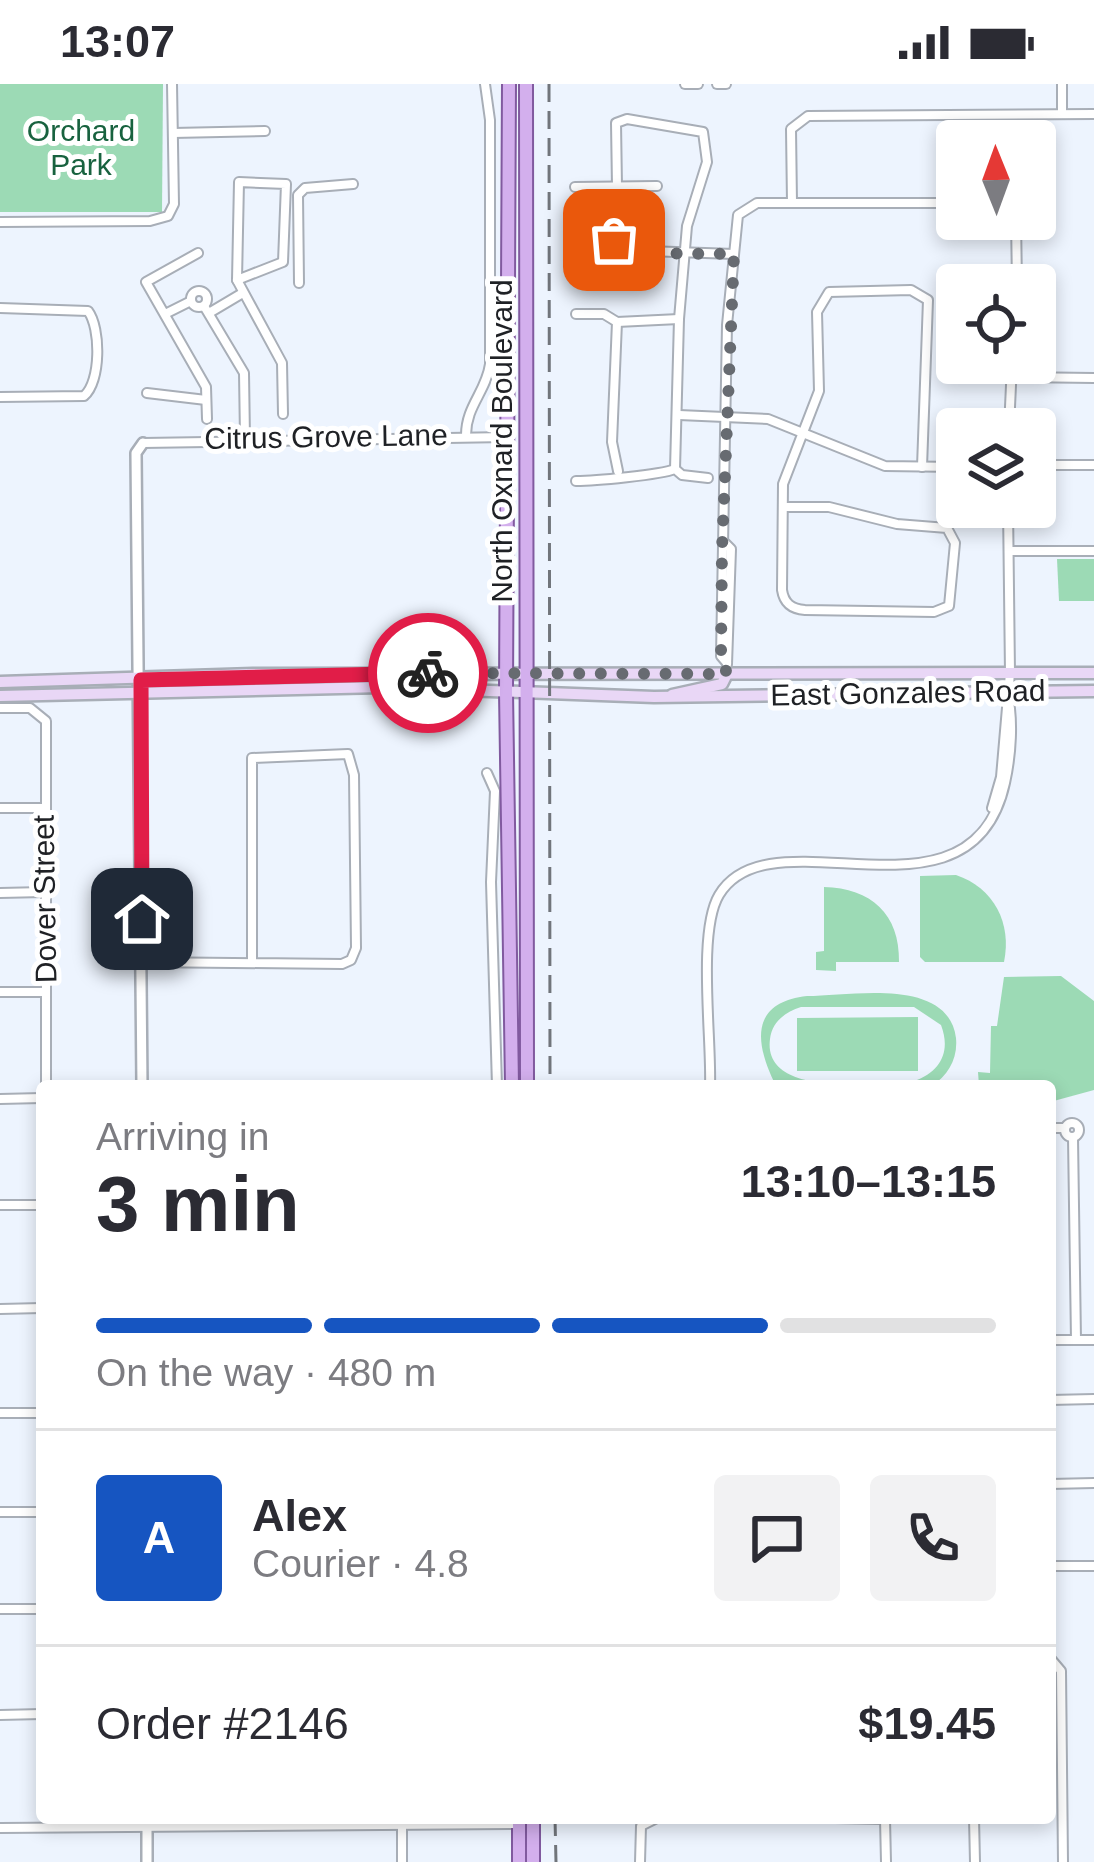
<!DOCTYPE html>
<meta charset="utf-8">
<style>
:root{--surface:#fff;--page:#f2f2f3;--text:#2b2b33;--muted:#7c7c81;--line:#e1e1e2;--accent:#1655c1}
body{margin:0;font-family:Helvetica,sans-serif;background:var(--page);color:var(--text);height:100vh;display:flex;flex-direction:column;font-size:45px;white-space:nowrap}
*{box-sizing:border-box;margin:0}
p{font-size:39px;color:var(--muted)}
.icon{flex:none;width:66px;height:66px;fill:none;stroke:currentColor;stroke-width:2;stroke-linecap:round;stroke-linejoin:round}
.map{position:relative;flex:1;overflow:hidden}
.panel{position:absolute;left:36px;top:996px;width:1020px;height:744px;display:flex;flex-direction:column;background:var(--surface);border-radius:12px;box-shadow:0 6px 18px #0003}
.panel>*{flex:none}
.needle{width:78px;rotate:359deg}
.tools{position:absolute;left:936px;top:36px;display:grid;gap:24px}
.tools a{display:grid;place-items:center;width:120px;height:120px;border-radius:12px;background:var(--surface);box-shadow:0 6px 18px #0003;font-size:60px}
.pin{position:absolute;display:grid;place-items:center;width:102px;height:102px;color:#fff;margin:-51px;border-radius:24px;box-shadow:0 6px 18px #0006}
.courier{position:absolute;display:grid;place-items:center;width:120px;height:120px;margin:-60px;border:9px solid #e11d48;border-radius:50%;background:#fff;color:#222;box-shadow:0 3px 15px #0007}
.overview em{font-style:normal;font-weight:800}
.overview div{display:flex;flex-direction:column-reverse}
.overview{display:flex;align-items:center;justify-content:space-between;height:204px;padding:0 60px}
h1{font-size:78px;font-weight:800;line-height:90px}
.bar{display:grid;grid-template-columns:repeat(4,1fr);gap:18px 12px;align-content:center;height:144px;padding:0 60px}
.bar i{height:15px;border-radius:9px;background:var(--line)}
.bar .selected{background:var(--accent)}
.bar p{grid-column:span 4}
.line{display:flex;align-items:center;gap:30px;padding:0 60px;border-top:3px solid var(--line)}
.line div{flex:1}
.round{display:grid;place-items:center;flex:none;width:126px;height:126px;border-radius:12px;background:var(--page)}
.status{display:flex;justify-content:space-between;align-items:center;height:84px;padding:0 60px;background:var(--surface);direction:ltr}
.status svg{height:33px;fill:currentColor}
.map>svg:first-child{display:block}
.green{fill:#9cdab5;fill-rule:evenodd}
.lines{fill:none;stroke-linecap:round;stroke-linejoin:round}
.minor-casing{stroke:#a8aeb7;stroke-width:12}
.tertiary-casing{stroke:#a8aeb7;stroke-width:14}
.secondary-casing{stroke:#a8aeb7;stroke-width:15}
.primary-casing{stroke:#815a9f;stroke-width:16}
.minor{stroke:#fff;stroke-width:8}
.tertiary{stroke:#fff;stroke-width:9}
.secondary{stroke:#e9d7f6;stroke-width:10}
.primary{stroke:#d3afed;stroke-width:12}
.rail{stroke:#71757b;stroke-width:3;stroke-dasharray:18 9;stroke-linecap:butt}
.done{stroke:#676b71;stroke-width:12;stroke-dasharray:0 21.6}
.route{stroke:#e11d48;stroke-width:15}
.labels{text-anchor:middle;stroke-width:10;stroke-linejoin:round;paint-order:stroke}
.park-label{font-size:30px;fill:#18623f;stroke:#fff}
.street-label{font-size:30px;fill:#1f2125;stroke:#fff}
</style>
<div class="status"><b>13:07</b><svg viewBox="0 0 49 12"><path d="M0 12V9h3v3zM5 12V6h3v6zM10 12V3h3v9zM15 12V0h3v12zM26 1h20v11H26zM47 4h2v5h-2z"/></svg></div>
<div class="map">
<svg width="1094" height="1778" viewBox="0 0 1094 1778">
<rect width="100%" height="100%" fill="#edf4fe"/>
<g class="green">
<path d="M 0,0 L 163,0 L 162,128 L 0,128 Z"/>
<path d="M 1057,475 L 1094,475 L 1094,517 L 1059,517 Z"/>
<path d="M 956,791 C 994,804 1012,839 1004,878 L 925,878 L 920,873 L 920,792 Z"/>
<path d="M 824,803 C 871,804 900,830 899,878 L 836,878 L 836,887 L 816,886 L 816,868 L 824,867 Z"/>
<path d="M 1061,892 L 1094,917 L 1094,1006 L 1050,1018 L 1050,1002 L 979,1002 L 978,988 L 990,989 L 991,942 L 997,942 L 1004,893 Z"/>
<path d="M 807,912 C 850,912 948,892 956,954 C 958,975 948,991 932,1002 L 776,1002 C 757,964 746,919 807,912 ZM 801,923 L 914,923 L 941,941 C 951,967 941,988 914,997 C 878,999 762,1015 770,955 C 772,938 785,928 801,923 Z"/>
<path d="M 918,933 L 918,987 L 797,987 L 797,934 Z"/>
</g>
<g class="lines">
<defs>
<g id="minor">
<path d="M 685,0 L 698,0"/>
<path d="M 717,0 L 726,0"/>
<path d="M 1062,30 L 1062,0"/>
<path d="M 173,49 L 265,47"/>
<path d="M 239,98 L 286,100 L 283,178 L 237,196 Z"/>
<path d="M 575,103 L 657,102"/>
<path d="M 792,119 L 791,45 L 808,32 L 1094,30"/>
<path d="M 1016,135 L 1017,201"/>
<path d="M 0,138 L 150,137 L 168,132 L 174,120 L 172,0"/>
<path d="M 618,166 L 616,39 L 627,35 L 703,48 L 707,78 L 687,142 L 679,235 L 675,385"/>
<path d="M 198,169 L 146,198 L 206,303 L 207,335"/>
<path d="M 577,171 L 618,166 L 734,170"/>
<path d="M 237,196 L 282,279 L 283,330"/>
<path d="M 299,199 L 298,111 L 305,104 L 353,100"/>
<circle cx="199" cy="215" r="8"/>
<path d="M 204,222 L 244,289 L 245,354"/>
<path d="M 0,224 L 88,227 C 101,244 101,298 84,312 L 0,313"/>
<path d="M 209,229 L 241,210"/>
<path d="M 165,230 L 191,217"/>
<path d="M 576,230 L 604,230 L 617,238 L 679,235"/>
<path d="M 617,238 L 612,358 L 618,387"/>
<path d="M 1011,293 L 1094,294"/>
<path d="M 147,309 L 206,316"/>
<path d="M 679,331 L 768,335 L 885,382 L 957,383"/>
<path d="M 1009,345 L 1012,279"/>
<path d="M 466,351 C 466,322 486,308 490,280 L 490,36 L 485,0"/>
<path d="M 143,359 L 507,353"/>
<path d="M 1035,381 L 1094,381"/>
<path d="M 576,397 C 594,397 660,391 675,385 L 682,391 L 708,394"/>
<path d="M 783,423 L 829,423 L 897,440 L 947,444 L 955,459 L 949,522 L 934,528 L 805,526 C 791,525 784,519 782,506 L 783,400 L 819,307 L 817,228 L 829,208 L 911,206 L 928,216 L 922,383"/>
<path d="M 725,459 L 731,465 L 727,580"/>
<path d="M 1009,467 L 1094,467"/>
<path d="M 727,579 L 721,572 L 727,241 L 738,131 L 757,119 L 957,119"/>
<path d="M 0,624 L 30,624 L 46,637 L 46,1002"/>
<path d="M 487,689 L 495,707 L 491,798 L 497,1002"/>
<path d="M 0,724 L 44,724"/>
<path d="M 992,724 L 1001,693 L 1010,589 L 1008,423"/>
<path d="M 0,809 L 44,808"/>
<path d="M 141,878 L 342,880 L 351,876 L 356,864 L 354,691 L 348,670 L 252,674 L 252,879"/>
<path d="M 0,908 L 46,908"/>
<path d="M 710,1002 C 712,956 697,848 719,811 C 771,724 971,854 1005,699 C 1011,672 1014,635 1007,608"/>
<path d="M 0,1015 L 42,1014"/>
<circle cx="1072" cy="1046" r="7"/>
<path d="M 1050,1044 L 1065,1044"/>
<path d="M 1073,1054 L 1076,1256"/>
<path d="M 0,1121 L 42,1121"/>
<path d="M 0,1225 L 42,1224"/>
<path d="M 1050,1256 L 1094,1256"/>
<path d="M 1050,1316 L 1094,1315"/>
<path d="M 0,1329 L 42,1329"/>
<path d="M 1050,1400 L 1094,1399"/>
<path d="M 0,1428 L 42,1428"/>
<path d="M 1050,1482 L 1094,1482"/>
<path d="M 0,1525 L 42,1525"/>
<path d="M 1050,1574 L 1061,1587 L 1063,1778"/>
<path d="M 0,1631 L 42,1630"/>
<path d="M 402,1734 L 402,1778"/>
<path d="M 835,1734 L 885,1735"/>
<path d="M 974,1734 L 975,1778"/>
<path d="M 885,1735 L 886,1778"/>
<path d="M 0,1744 L 520,1740"/>
<path d="M 640,1778 L 641,1742 L 657,1734"/>
</g>
<g id="tertiary">
<path d="M 142,1002 L 136,369 L 143,359"/>
<path d="M 147,1734 L 147,1778"/>
</g>
<g id="secondary">
<path d="M 0,598 L 253,590 L 1094,589"/>
<path d="M 672,611 L 722,600 L 727,590"/>
<path d="M 0,612 L 383,603 L 654,613 L 1094,607"/>
</g>
<g id="primary">
<path d="M 509,0 L 506,608 L 512,1002"/>
<path d="M 526,0 L 527,1002"/>
<path d="M 519,1734 L 519,1778"/>
<path d="M 533,1734 L 533,1778"/>
</g>
</defs>
<use href="#minor" class="minor-casing"/>
<use href="#tertiary" class="tertiary-casing"/>
<use href="#secondary" class="secondary-casing"/>
<use href="#primary" class="primary-casing"/>
<use href="#minor" class="minor"/>
<use href="#tertiary" class="tertiary"/>
<use href="#secondary" class="secondary"/>
<use href="#primary" class="primary"/>
<g class="rail">
<path d="M 549,0 L 550,1002"/>
<path d="M 555,1734 L 556,1778"/>
</g>
</g>
<g class="lines">
<path class="done" d="M 428,589 L 727,590 L 721,572 L 722,465 L 734,170 L 626,169 L 614,156"/>
<path class="route" d="M 142,835 L 141,596 L 428,589"/>
</g>
<g class="labels">
<g class="park-label">
<text x="81" y="57">Orchard<tspan x="81" dy="34">Park</tspan></text>
</g>
<g class="street-label">
<text transform="translate(326 353) rotate(-1)" y="10">Citrus Grove Lane</text>
<text transform="translate(502 357) rotate(-90)" y="10">North Oxnard Boulevard</text>
<text transform="translate(908 609) rotate(-1)" y="10">East Gonzales Road</text>
<text transform="translate(45 815) rotate(-91)" y="10">Dover Street</text>
</g>
</g>
</svg>
<div class="tools">
<a><svg class="needle" viewBox="-14 -14 28 28"><path d="M0-13l5 13h-10z" fill="#e53935"/><path d="M0 13l5-13h-10z" fill="#7c7c81"/></svg></a>
<a><svg class="icon" aria-label="locate" viewBox="0 0 24 24"><circle cx="12" cy="12" r="6"/><path d="M12 2v4M12 18v4M2 12h4M18 12h4"/></svg></a>
<a><svg class="icon" aria-label="layers" viewBox="0 0 24 24"><path d="M12 4l9 5-9 5-9-5zM3 14l9 5 9-5"/></svg></a>
</div>
<div class="pin" style="left:614px;top:156px;background:#ea580c"><svg class="icon" aria-label="bag" viewBox="0 0 24 24"><path d="M5 8h14l-1 12H6zM9 8a3 3 0 0 1 6 0"/></svg></div>
<div class="pin" style="left:142px;top:835px;background:#1f2937"><svg class="icon" aria-label="home" viewBox="0 0 24 24"><path d="M3 11l9-7 9 7M6 9v11h12V9"/></svg></div>
<div class="courier" style="left:428px;top:589px"><svg class="icon" aria-label="bike" viewBox="0 0 24 24"><circle cx="6" cy="16" r="4"/><circle cx="18" cy="16" r="4"/><path d="M6 16l4-8h5l3 8M10 8l3 8H6M13 5h3"/></svg></div>
<section class="panel">
<div class="overview"><div><h1>3 min</h1><p>Arriving in</p></div><em>13:10–13:15</em></div>
<div class="bar"><i class="selected"></i><i class="selected"></i><i class="selected"></i><i></i><p>On the way · 480 m</p></div>
<div class="line" style="height:216px"><b class="round" style="background:var(--accent);color:#fff">A</b><div><b>Alex</b><p>Courier · 4.8</p></div><a class="round"><svg class="icon" aria-label="chat" viewBox="0 0 24 24"><path d="M4 5h16v11H9l-5 4z"/></svg></a><a class="round"><svg class="icon" aria-label="phone" viewBox="0 0 24 24"><path d="M5 4h4l2 5-3 2q2 4 5 5l2-3 5 2v4C11 20 4 13 5 4z"/></svg></a></div>
<div class="line" style="height:156px"><div>Order #2146</div><b>$19.45</b></div>
</section>
</div>
